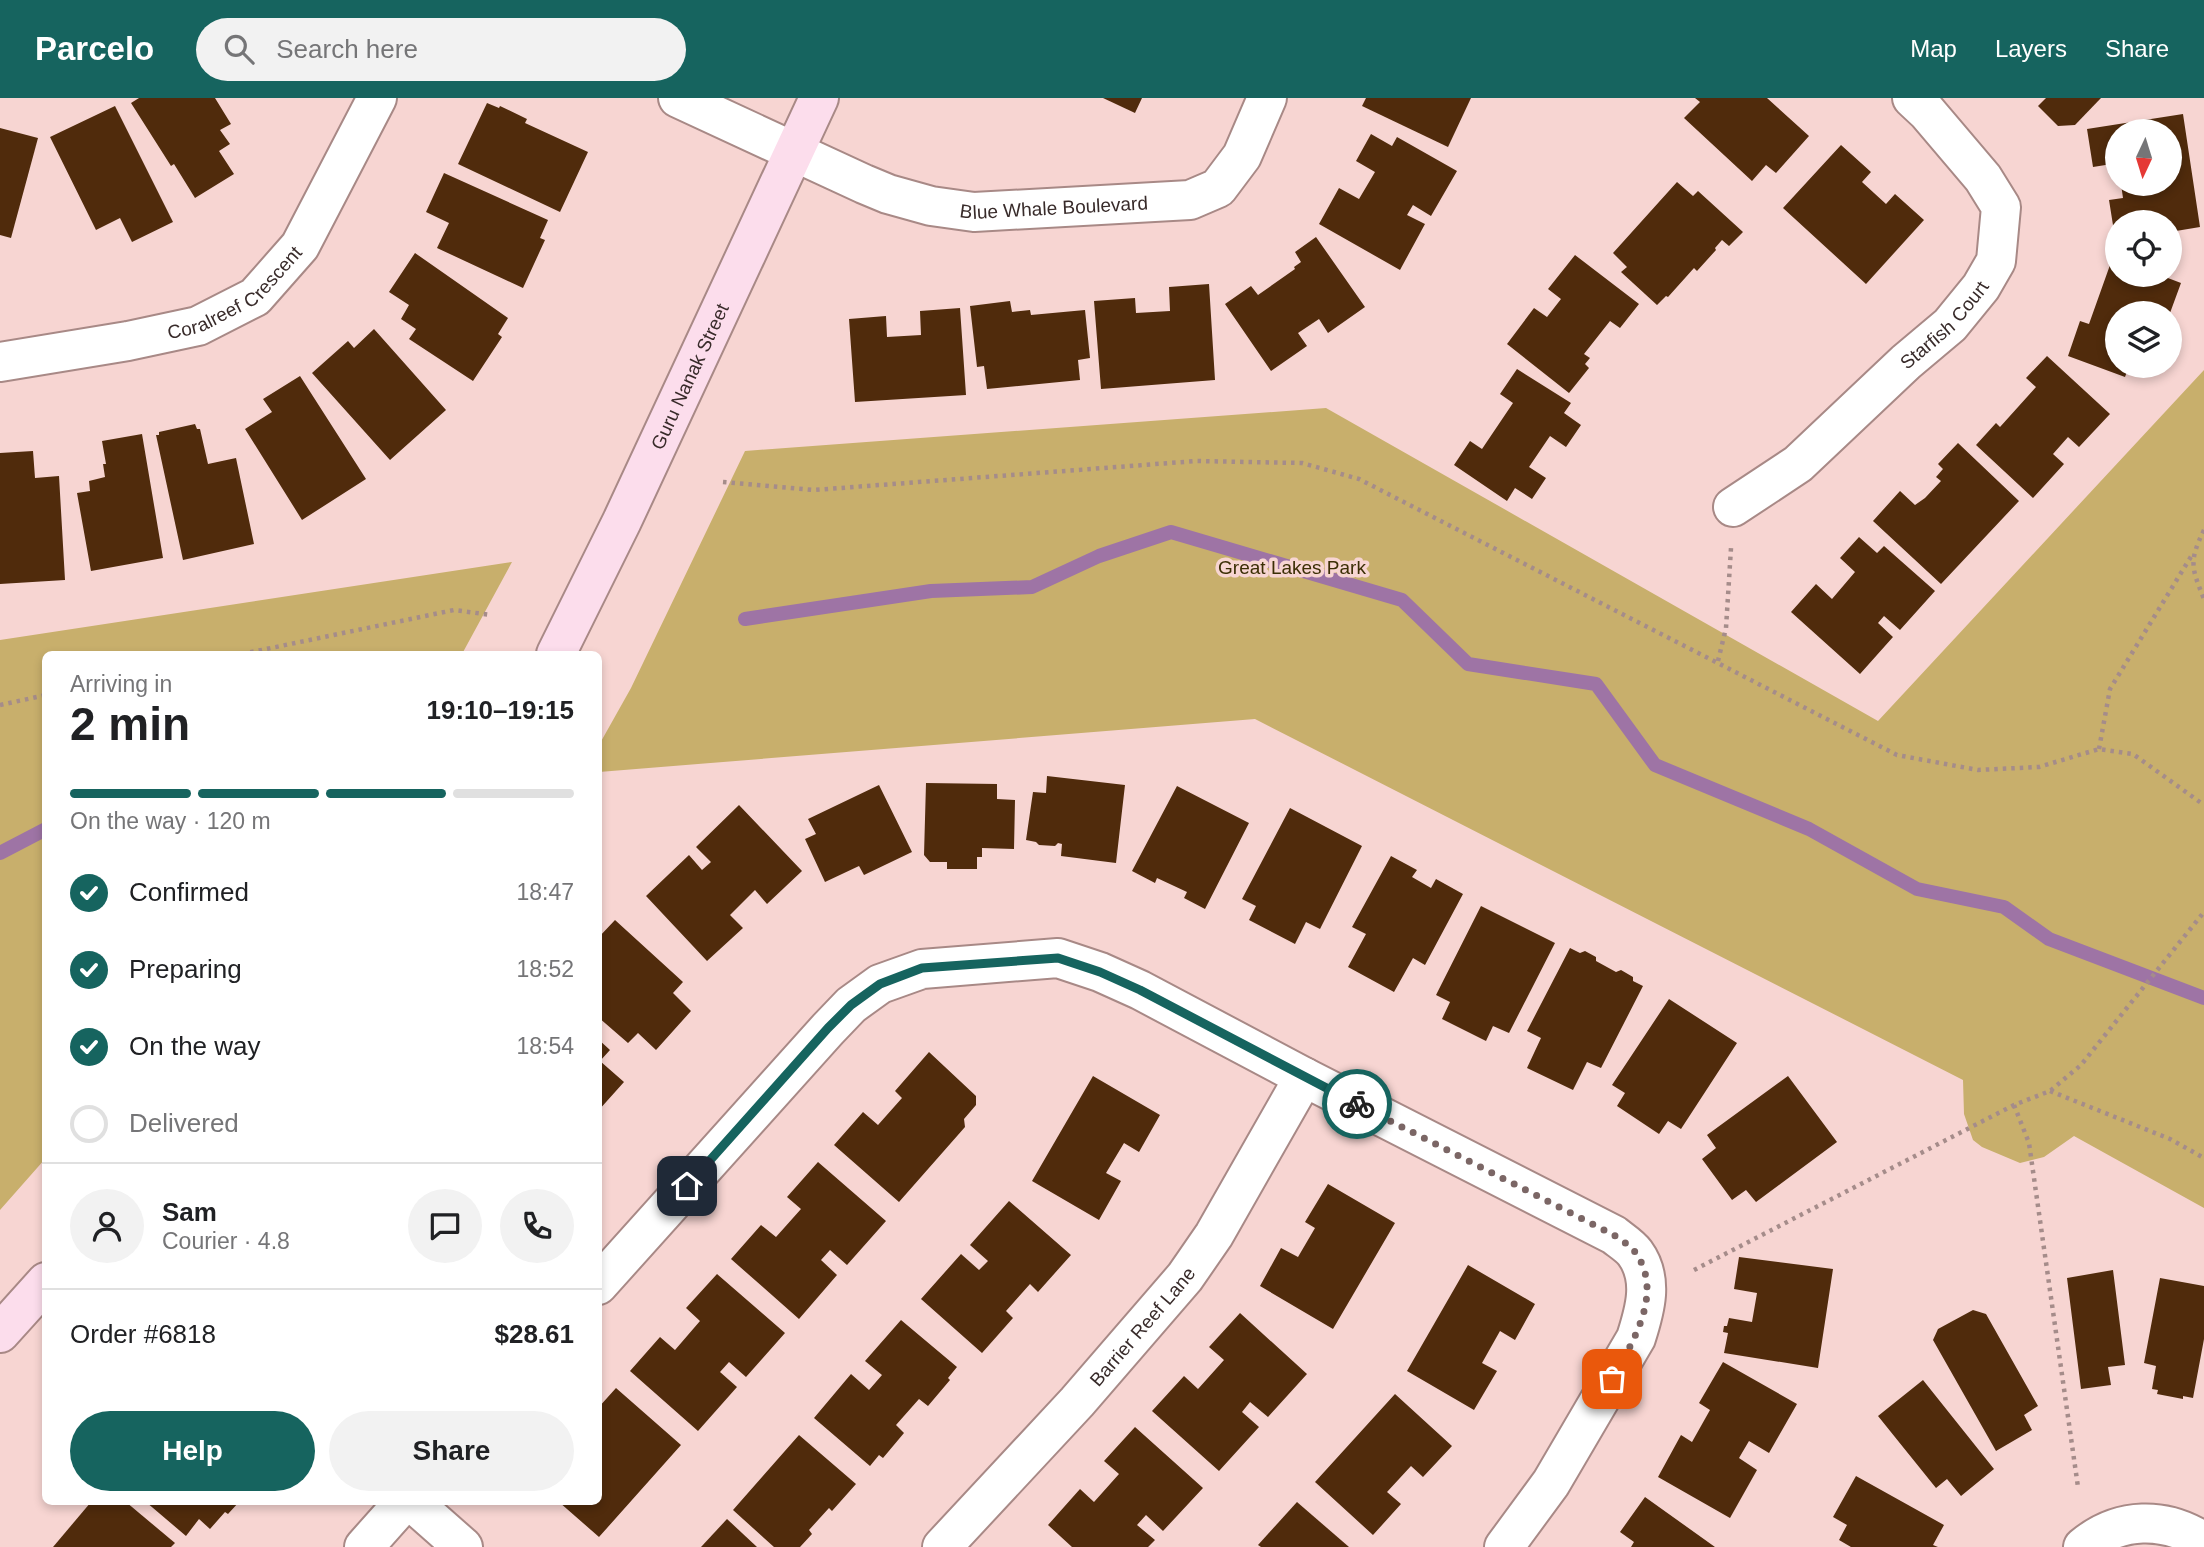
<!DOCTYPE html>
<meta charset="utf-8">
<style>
:root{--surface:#fff;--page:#f2f2f2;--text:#202124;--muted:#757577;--line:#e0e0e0;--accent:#16645f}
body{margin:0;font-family:Helvetica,sans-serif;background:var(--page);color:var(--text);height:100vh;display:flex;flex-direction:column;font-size:26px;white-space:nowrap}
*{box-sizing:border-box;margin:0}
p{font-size:23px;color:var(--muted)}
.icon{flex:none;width:38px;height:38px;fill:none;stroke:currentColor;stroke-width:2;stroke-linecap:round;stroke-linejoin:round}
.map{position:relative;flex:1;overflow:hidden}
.drawer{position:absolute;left:42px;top:553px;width:560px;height:854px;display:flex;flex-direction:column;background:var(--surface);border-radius:10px;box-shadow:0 4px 10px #0003}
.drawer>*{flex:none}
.needle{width:46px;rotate:184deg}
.buttons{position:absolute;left:2105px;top:21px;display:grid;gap:14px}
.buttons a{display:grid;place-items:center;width:77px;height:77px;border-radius:50%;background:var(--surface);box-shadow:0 4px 10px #0003;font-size:35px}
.pin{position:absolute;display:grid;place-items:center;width:60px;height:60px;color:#fff;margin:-30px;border-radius:14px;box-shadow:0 4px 10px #0006}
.courier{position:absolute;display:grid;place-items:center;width:70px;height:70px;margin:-35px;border:5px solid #16645f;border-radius:50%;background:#fff;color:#222;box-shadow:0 2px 9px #0007}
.headline em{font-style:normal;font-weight:700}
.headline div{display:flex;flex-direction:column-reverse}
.headline{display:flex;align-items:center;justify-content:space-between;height:119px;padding:0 28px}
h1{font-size:46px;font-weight:700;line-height:52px}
.bar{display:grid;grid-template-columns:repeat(4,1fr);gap:10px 7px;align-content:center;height:84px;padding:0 28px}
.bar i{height:9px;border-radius:5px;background:var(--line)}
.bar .current{background:var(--accent)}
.bar p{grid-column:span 4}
.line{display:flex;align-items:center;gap:18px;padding:0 28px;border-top:2px solid var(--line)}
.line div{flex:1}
.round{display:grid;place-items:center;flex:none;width:74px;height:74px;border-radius:37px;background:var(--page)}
ol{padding:0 28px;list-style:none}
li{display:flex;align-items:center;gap:21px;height:77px}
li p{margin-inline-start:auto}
li .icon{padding:7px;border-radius:50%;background:var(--accent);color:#fff;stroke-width:4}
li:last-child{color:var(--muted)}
li i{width:38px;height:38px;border:4px solid var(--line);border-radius:50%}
.button{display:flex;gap:14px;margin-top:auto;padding:14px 28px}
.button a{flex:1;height:80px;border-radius:42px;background:var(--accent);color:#fff;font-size:28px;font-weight:700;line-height:80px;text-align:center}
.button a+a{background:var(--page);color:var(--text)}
header{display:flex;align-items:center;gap:42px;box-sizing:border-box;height:98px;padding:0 35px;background:var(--accent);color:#fff}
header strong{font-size:33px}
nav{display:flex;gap:38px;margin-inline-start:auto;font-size:24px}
.search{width:490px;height:63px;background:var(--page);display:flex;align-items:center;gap:18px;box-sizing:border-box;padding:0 24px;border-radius:38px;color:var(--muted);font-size:26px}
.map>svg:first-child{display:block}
.green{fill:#c8af6c}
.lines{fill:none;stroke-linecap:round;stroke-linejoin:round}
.stream{stroke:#9e74a5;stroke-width:14}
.building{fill:#502b0c}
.street-casing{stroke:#a88986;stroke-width:42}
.secondary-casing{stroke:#a88986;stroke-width:42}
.path{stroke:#a58c8a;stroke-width:4.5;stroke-dasharray:3.5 5;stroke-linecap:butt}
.street{stroke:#fff;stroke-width:38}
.secondary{stroke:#fcddec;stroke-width:38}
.done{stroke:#7b6665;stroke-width:7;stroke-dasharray:0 12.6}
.route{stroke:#16645f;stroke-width:9}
.labels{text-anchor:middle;stroke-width:7;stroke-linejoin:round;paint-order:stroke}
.street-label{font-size:19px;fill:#382b2a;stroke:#f7d5d2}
.park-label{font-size:19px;fill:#3b2e05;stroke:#f7d5d2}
</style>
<header>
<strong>Parcelo</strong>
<div class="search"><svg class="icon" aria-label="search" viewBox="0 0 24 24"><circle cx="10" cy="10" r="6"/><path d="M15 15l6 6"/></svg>Search here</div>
<nav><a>Map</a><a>Layers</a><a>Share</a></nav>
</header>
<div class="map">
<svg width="2204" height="1449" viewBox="0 0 2204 1449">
<rect width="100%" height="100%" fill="#f7d5d2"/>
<g class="green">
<path d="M 2204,272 L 2204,1110 L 2074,1038 L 2044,1059 L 2020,1065 L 1982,1049 L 1973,1042 L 1964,1016 L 1963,982 L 1255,621 L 599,674 L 599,647 L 631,590 L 745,353 L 1326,310 L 1878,623 Z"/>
<path d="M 512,464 L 462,556 L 46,556 L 45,1061 L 0,1112 L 0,542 Z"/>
</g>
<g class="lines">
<g class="stream">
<path d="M 745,521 L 931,493 L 1032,489 L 1099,458 L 1171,434 L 1402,502 L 1468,566 L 1596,586 L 1655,667 L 1809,731 L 1917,791 L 2004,809 L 2049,841 L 2204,900"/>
<path d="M 0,755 L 46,731"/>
</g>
</g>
<g class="building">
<path d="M 139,0 L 215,0 L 231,26 L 220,32 L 230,46 L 219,53 L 234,76 L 195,100 L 174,66 L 171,68 L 131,5 Z"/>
<path d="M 1103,0 L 1142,0 L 1135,15 Z"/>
<path d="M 1366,0 L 1471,0 L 1448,49 L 1362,8 Z"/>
<path d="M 1695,0 L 1767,0 L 1809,38 L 1776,75 L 1766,67 L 1752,83 L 1684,20 L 1700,4 Z"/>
<path d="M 2046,0 L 2101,0 L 2075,27 L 2058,28 L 2038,8 Z"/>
<path d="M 487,5 L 499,10 L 500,8 L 527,21 L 525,25 L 588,54 L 560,114 L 458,66 Z"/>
<path d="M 115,8 L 173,124 L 132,144 L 120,120 L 96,132 L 50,39 Z"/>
<path d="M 2183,16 L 2200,129 L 2170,134 L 2170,124 L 2118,124 L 2116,146 L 2109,102 L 2123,100 L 2121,86 L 2170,86 L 2170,33 L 2118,33 L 2118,65 L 2093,69 L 2087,31 Z"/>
<path d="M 0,30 L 38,40 L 11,140 L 0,137 Z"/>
<path d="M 1371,36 L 1392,48 L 1397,39 L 1457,73 L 1431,118 L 1413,107 L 1407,117 L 1425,126 L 1400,172 L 1319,126 L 1339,90 L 1359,101 L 1375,74 L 1356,63 Z"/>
<path d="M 1841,47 L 1871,74 L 1862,84 L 1886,106 L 1895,96 L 1924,122 L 1866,186 L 1783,110 Z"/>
<path d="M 444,75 L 548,122 L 540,140 L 545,142 L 523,190 L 437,150 L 449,125 L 426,114 Z"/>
<path d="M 1677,84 L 1693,98 L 1698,93 L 1743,134 L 1729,148 L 1722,142 L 1715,150 L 1716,152 L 1697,173 L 1694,170 L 1668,199 L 1666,198 L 1657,207 L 1621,174 L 1627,169 L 1613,155 Z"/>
<path d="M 1316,139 L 1365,209 L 1328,235 L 1319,221 L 1298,235 L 1307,248 L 1271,273 L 1225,206 L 1251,188 L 1258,197 L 1295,171 L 1294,169 L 1301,164 L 1295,154 Z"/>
<path d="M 2115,153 L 2118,154 L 2118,177 L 2160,177 L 2181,185 L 2170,215 L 2118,215 L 2118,268 L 2129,268 L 2125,279 L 2068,258 L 2080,223 L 2089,226 Z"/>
<path d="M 415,155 L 508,220 L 498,236 L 502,239 L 473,283 L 409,241 L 416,231 L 401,221 L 409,207 L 389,194 Z"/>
<path d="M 1575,157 L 1639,206 L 1620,230 L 1610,223 L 1584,256 L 1590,260 L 1585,266 L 1589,270 L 1569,295 L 1507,246 L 1534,210 L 1547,219 L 1561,201 L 1548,191 Z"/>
<path d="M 1209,186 L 1215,282 L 1101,291 L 1094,203 L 1135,200 L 1136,215 L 1170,213 L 1169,189 Z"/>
<path d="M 1010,203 L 1012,214 L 1030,212 L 1031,217 L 1085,212 L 1090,260 L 1078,262 L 1080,282 L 987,291 L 984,268 L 977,269 L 970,208 Z"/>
<path d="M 960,210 L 966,297 L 855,304 L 849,221 L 886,218 L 887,239 L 921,237 L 920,213 Z"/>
<path d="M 374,231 L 446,312 L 390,362 L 312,275 L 348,243 L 354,250 Z"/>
<path d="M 2047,258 L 2110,316 L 2079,349 L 2068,339 L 2053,356 L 2064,366 L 2033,400 L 1976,347 L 1996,325 L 2000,329 L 2036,289 L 2026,280 Z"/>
<path d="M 2129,268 L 2151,268 L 2149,275 Z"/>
<path d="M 1517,271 L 1571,305 L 1564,315 L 1581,327 L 1566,349 L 1550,338 L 1529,369 L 1546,380 L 1532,401 L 1515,390 L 1507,403 L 1454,367 L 1470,343 L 1482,351 L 1513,305 L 1500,296 Z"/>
<path d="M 300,278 L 366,381 L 302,422 L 245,331 L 272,314 L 263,301 Z"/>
<path d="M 195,326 L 197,331 L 200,331 L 208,366 L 236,360 L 254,446 L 183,462 L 156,337 L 159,337 L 159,334 Z"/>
<path d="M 142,336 L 163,460 L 91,473 L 77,395 L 90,393 L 89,383 L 105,379 L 103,366 L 106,366 L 102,343 Z"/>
<path d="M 1958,345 L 2019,403 L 1941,486 L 1873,423 L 1900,393 L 1915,407 L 1925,400 L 1941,383 L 1936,379 L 1943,371 L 1938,366 Z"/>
<path d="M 33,353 L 35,380 L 59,378 L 65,482 L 0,486 L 0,355 Z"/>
<path d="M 1859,439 L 1877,455 L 1884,448 L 1935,493 L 1900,532 L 1884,518 L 1878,525 L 1893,539 L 1860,576 L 1791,514 L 1816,486 L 1832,501 L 1855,474 L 1840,460 Z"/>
<path d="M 1047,678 L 1125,687 L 1116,765 L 1061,758 L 1062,746 L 1058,745 L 1055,748 L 1039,747 L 1036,744 L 1026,742 L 1033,694 L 1046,695 Z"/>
<path d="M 926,685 L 997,686 L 997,701 L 1015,702 L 1014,751 L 982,750 L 982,759 L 977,759 L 977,771 L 947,771 L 947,764 L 930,764 L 924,757 Z"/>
<path d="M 879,687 L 912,754 L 864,777 L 859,768 L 825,784 L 805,741 L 816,736 L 808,721 Z"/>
<path d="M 1177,688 L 1249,725 L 1205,811 L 1184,800 L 1187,794 L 1157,780 L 1155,785 L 1132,773 Z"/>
<path d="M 739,707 L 802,773 L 767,806 L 755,792 L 730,817 L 743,830 L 707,863 L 646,798 L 689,757 L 702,772 L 711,764 L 696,749 Z"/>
<path d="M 1290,710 L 1362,748 L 1320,831 L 1306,824 L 1295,846 L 1249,822 L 1256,808 L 1242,801 Z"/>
<path d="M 1391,758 L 1417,772 L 1412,779 L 1431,790 L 1436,781 L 1463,796 L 1425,867 L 1413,860 L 1394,894 L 1348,869 L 1366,836 L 1352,829 Z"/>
<path d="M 1481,808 L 1555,845 L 1509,935 L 1493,928 L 1486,943 L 1442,921 L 1450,904 L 1436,897 Z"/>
<path d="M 615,822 L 683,884 L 673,895 L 691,913 L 656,952 L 638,935 L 628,945 L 598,919 L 598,840 Z"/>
<path d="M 1570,850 L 1580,855 L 1585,853 L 1596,859 L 1596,863 L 1616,874 L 1621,872 L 1633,879 L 1633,883 L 1643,888 L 1601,970 L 1587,964 L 1573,992 L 1527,970 L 1541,940 L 1527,933 Z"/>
<path d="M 1669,901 L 1737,945 L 1681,1031 L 1668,1023 L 1659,1036 L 1617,1008 L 1625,995 L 1612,987 Z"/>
<path d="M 598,941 L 610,952 L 600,963 L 624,984 L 598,1013 Z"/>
<path d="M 929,954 L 976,998 L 976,1007 L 964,1021 L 965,1029 L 899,1104 L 834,1047 L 863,1014 L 878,1027 L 902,1000 L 895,993 Z"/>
<path d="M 1093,978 L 1160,1017 L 1139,1054 L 1124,1045 L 1106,1075 L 1121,1083 L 1099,1122 L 1032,1083 Z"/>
<path d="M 1788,978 L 1837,1044 L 1756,1104 L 1746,1092 L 1732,1102 L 1702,1061 L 1716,1050 L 1707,1037 Z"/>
<path d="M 818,1064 L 886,1123 L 847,1167 L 830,1152 L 821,1162 L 837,1177 L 799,1221 L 731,1161 L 761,1127 L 776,1139 L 801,1111 L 787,1099 Z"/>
<path d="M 1328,1086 L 1395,1125 L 1333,1231 L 1260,1188 L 1281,1150 L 1298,1159 L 1315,1130 L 1305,1124 Z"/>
<path d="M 1009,1103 L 1071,1157 L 1038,1194 L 1030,1186 L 1006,1213 L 1013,1220 L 982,1255 L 921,1201 L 961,1156 L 979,1172 L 988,1163 L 970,1147 Z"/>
<path d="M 1739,1159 L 1833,1171 L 1818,1270 L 1724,1255 L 1728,1235 L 1723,1234 L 1724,1228 L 1727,1228 L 1729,1220 L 1752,1224 L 1757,1195 L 1734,1191 Z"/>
<path d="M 1468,1167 L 1535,1206 L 1515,1242 L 1500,1233 L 1482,1265 L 1497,1273 L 1474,1312 L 1407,1273 Z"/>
<path d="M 2113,1172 L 2125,1267 L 2108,1269 L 2111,1287 L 2081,1291 L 2067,1180 Z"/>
<path d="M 717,1176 L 785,1235 L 746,1279 L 729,1264 L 720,1274 L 737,1289 L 698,1333 L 630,1273 L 660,1239 L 675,1252 L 700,1223 L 686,1210 Z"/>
<path d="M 2160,1180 L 2204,1188 L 2204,1241 L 2193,1300 L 2183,1298 L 2183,1301 L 2157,1296 L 2158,1292 L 2152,1291 L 2156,1268 L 2144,1265 Z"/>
<path d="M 1973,1212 L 1986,1216 L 2038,1308 L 2024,1317 L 2032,1332 L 1996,1353 L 1933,1242 L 1938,1231 Z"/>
<path d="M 1240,1215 L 1307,1276 L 1268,1319 L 1250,1304 L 1242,1314 L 1259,1329 L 1219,1373 L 1152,1313 L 1184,1278 L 1198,1291 L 1224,1262 L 1209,1249 Z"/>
<path d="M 901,1222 L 957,1269 L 948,1280 L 950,1282 L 928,1308 L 919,1301 L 896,1327 L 904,1335 L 883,1360 L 879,1357 L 870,1368 L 814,1320 L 851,1276 L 869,1292 L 882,1277 L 865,1263 Z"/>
<path d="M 1723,1264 L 1797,1306 L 1769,1355 L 1749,1343 L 1739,1360 L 1757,1372 L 1730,1420 L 1658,1379 L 1681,1337 L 1692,1344 L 1710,1312 L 1699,1305 Z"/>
<path d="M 1923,1282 L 1994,1371 L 1961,1398 L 1947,1381 L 1936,1390 L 1878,1318 Z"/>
<path d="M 616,1290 L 681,1347 L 599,1439 L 559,1404 L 598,1404 L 598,1337 L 600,1335 L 598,1310 Z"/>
<path d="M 1395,1296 L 1452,1348 L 1423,1379 L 1411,1368 L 1387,1394 L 1401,1406 L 1373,1437 L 1315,1384 Z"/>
<path d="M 1135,1329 L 1203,1390 L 1163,1433 L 1146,1417 L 1137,1427 L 1155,1442 L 1148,1449 L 1072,1449 L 1048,1427 L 1080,1391 L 1094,1404 L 1119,1376 L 1104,1363 Z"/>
<path d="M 799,1337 L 856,1386 L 832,1413 L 829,1410 L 809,1432 L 812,1436 L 800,1449 L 774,1449 L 733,1412 Z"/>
<path d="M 1856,1378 L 1944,1427 L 1933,1447 L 1938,1449 L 1851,1449 L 1839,1442 L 1847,1427 L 1833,1419 Z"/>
<path d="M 1645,1399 L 1715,1449 L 1631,1449 L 1634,1444 L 1620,1434 Z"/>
<path d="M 91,1404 L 126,1404 L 175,1445 L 171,1449 L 53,1449 Z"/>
<path d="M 146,1404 L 239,1404 L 228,1416 L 225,1414 L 210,1431 L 199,1421 L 186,1438 Z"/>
<path d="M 1297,1404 L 1349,1449 L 1261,1449 L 1258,1447 Z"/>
<path d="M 727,1421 L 757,1449 L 701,1449 Z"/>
</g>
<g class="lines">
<defs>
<g id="street">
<path id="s1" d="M 678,0 L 864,86 L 888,96 L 931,108 L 974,114 L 1190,102 L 1218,90 L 1242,58 L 1267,0"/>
<path id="s2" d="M 0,264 L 128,243 L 198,228 L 255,199 L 300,148 L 377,0"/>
<path id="s3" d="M 1733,409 L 1798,366 L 1906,264 L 1950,227 L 1981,189 L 1996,163 L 2001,109 L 1983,80 L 1927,14 L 1912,0"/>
<path d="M 598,1187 L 828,931 L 851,907 L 880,886 L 922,871 L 1058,860 L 1100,874 L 1140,892 L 1304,979 L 1614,1137 C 1620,1142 1630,1148 1635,1155 C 1654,1181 1645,1212 1636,1240 L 1551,1385 L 1504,1449"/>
<path d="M 412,1404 L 463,1449"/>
<path d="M 364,1449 L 404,1404"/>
<path id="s4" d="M 942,1449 L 1077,1304 L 1185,1179 L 1214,1137 L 1304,979"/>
<path d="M 2083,1449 C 2119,1419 2165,1418 2204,1444"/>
</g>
<g id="secondary">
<path id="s5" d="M 556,556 L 622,423 L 819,0"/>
<path d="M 0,1235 L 46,1184"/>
</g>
</defs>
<use href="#street" class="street-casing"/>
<use href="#secondary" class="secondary-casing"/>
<g class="path">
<path d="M 723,384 L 814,392 L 1196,363 L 1302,365 L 1359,381 L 1897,657 L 1978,672 L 2039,669 L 2099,651 L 2133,656 L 2204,707"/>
<path d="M 2204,432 C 2189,463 2191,469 2204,501"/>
<path d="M 242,556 L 454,512 L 491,517"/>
<path d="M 1718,563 L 1726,530 L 1731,450"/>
<path d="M 0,607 L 46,597"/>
<path d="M 2099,651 L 2110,591 L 2192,457"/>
<path d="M 2050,993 L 2170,1041 L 2204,1060"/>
<path d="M 2014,1007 L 2029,1045 L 2078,1389"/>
<path d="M 1694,1172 L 2014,1007 L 2050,993 L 2081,967 L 2204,814"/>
</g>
<use href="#street" class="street"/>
<use href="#secondary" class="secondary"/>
</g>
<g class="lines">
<path class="done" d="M 1357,1006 L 1614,1137 C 1620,1142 1630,1147 1635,1154 C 1665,1195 1632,1245 1612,1281"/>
<path class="route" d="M 687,1088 L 828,930 L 851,907 L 880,886 L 922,870 L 1058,860 L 1100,874 L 1140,892 L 1357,1006"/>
</g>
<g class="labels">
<g class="street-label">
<text dy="7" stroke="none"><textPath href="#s1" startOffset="399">Blue Whale Boulevard</textPath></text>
<text dy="7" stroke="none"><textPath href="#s2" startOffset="250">Coralreef Crescent</textPath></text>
<text dy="7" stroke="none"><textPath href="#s3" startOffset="280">Starfish Court</textPath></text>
<text dy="7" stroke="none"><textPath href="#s5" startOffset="308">Guru Nanak Street</textPath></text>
<text dy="7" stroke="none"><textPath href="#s4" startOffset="298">Barrier Reef Lane</textPath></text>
</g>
<g class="park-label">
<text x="1292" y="476">Great Lakes Park</text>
</g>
</g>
</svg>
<div class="buttons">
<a><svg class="needle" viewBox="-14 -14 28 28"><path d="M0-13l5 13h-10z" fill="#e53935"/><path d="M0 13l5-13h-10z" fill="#757577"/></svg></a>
<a><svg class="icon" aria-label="locate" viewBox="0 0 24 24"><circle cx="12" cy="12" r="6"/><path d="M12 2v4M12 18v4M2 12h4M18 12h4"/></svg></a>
<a><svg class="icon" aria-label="layers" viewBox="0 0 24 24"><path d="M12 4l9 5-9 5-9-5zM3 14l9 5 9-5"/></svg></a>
</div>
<div class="pin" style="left:1612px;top:1281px;background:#ea580c"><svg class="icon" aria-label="bag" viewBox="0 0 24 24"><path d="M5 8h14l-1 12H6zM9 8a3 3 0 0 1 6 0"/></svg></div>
<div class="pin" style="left:687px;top:1088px;background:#1f2937"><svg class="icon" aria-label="home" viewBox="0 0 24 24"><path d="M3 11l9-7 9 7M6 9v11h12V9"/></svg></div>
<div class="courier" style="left:1357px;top:1006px"><svg class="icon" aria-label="bike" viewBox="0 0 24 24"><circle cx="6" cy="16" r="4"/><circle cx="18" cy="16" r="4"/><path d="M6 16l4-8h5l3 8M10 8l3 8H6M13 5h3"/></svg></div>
<section class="drawer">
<div class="headline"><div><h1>2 min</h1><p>Arriving in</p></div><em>19:10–19:15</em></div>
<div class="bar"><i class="current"></i><i class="current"></i><i class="current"></i><i></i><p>On the way · 120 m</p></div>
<ol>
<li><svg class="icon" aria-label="check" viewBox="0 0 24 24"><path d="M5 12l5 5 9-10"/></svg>Confirmed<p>18:47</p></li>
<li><svg class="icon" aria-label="check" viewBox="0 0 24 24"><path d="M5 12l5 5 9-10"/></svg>Preparing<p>18:52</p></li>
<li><svg class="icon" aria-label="check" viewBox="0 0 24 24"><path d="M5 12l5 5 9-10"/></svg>On the way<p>18:54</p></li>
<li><i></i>Delivered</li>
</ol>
<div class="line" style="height:126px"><a class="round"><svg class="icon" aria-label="person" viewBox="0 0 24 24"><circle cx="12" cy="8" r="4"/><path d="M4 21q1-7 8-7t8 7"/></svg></a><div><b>Sam</b><p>Courier · 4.8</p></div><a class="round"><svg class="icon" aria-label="chat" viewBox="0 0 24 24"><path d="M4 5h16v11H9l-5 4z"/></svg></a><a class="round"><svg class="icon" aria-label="phone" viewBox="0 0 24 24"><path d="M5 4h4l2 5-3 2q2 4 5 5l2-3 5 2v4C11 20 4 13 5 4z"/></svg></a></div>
<div class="line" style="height:91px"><div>Order #6818</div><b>$28.61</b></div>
<div class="button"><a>Help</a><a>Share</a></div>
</section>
</div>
